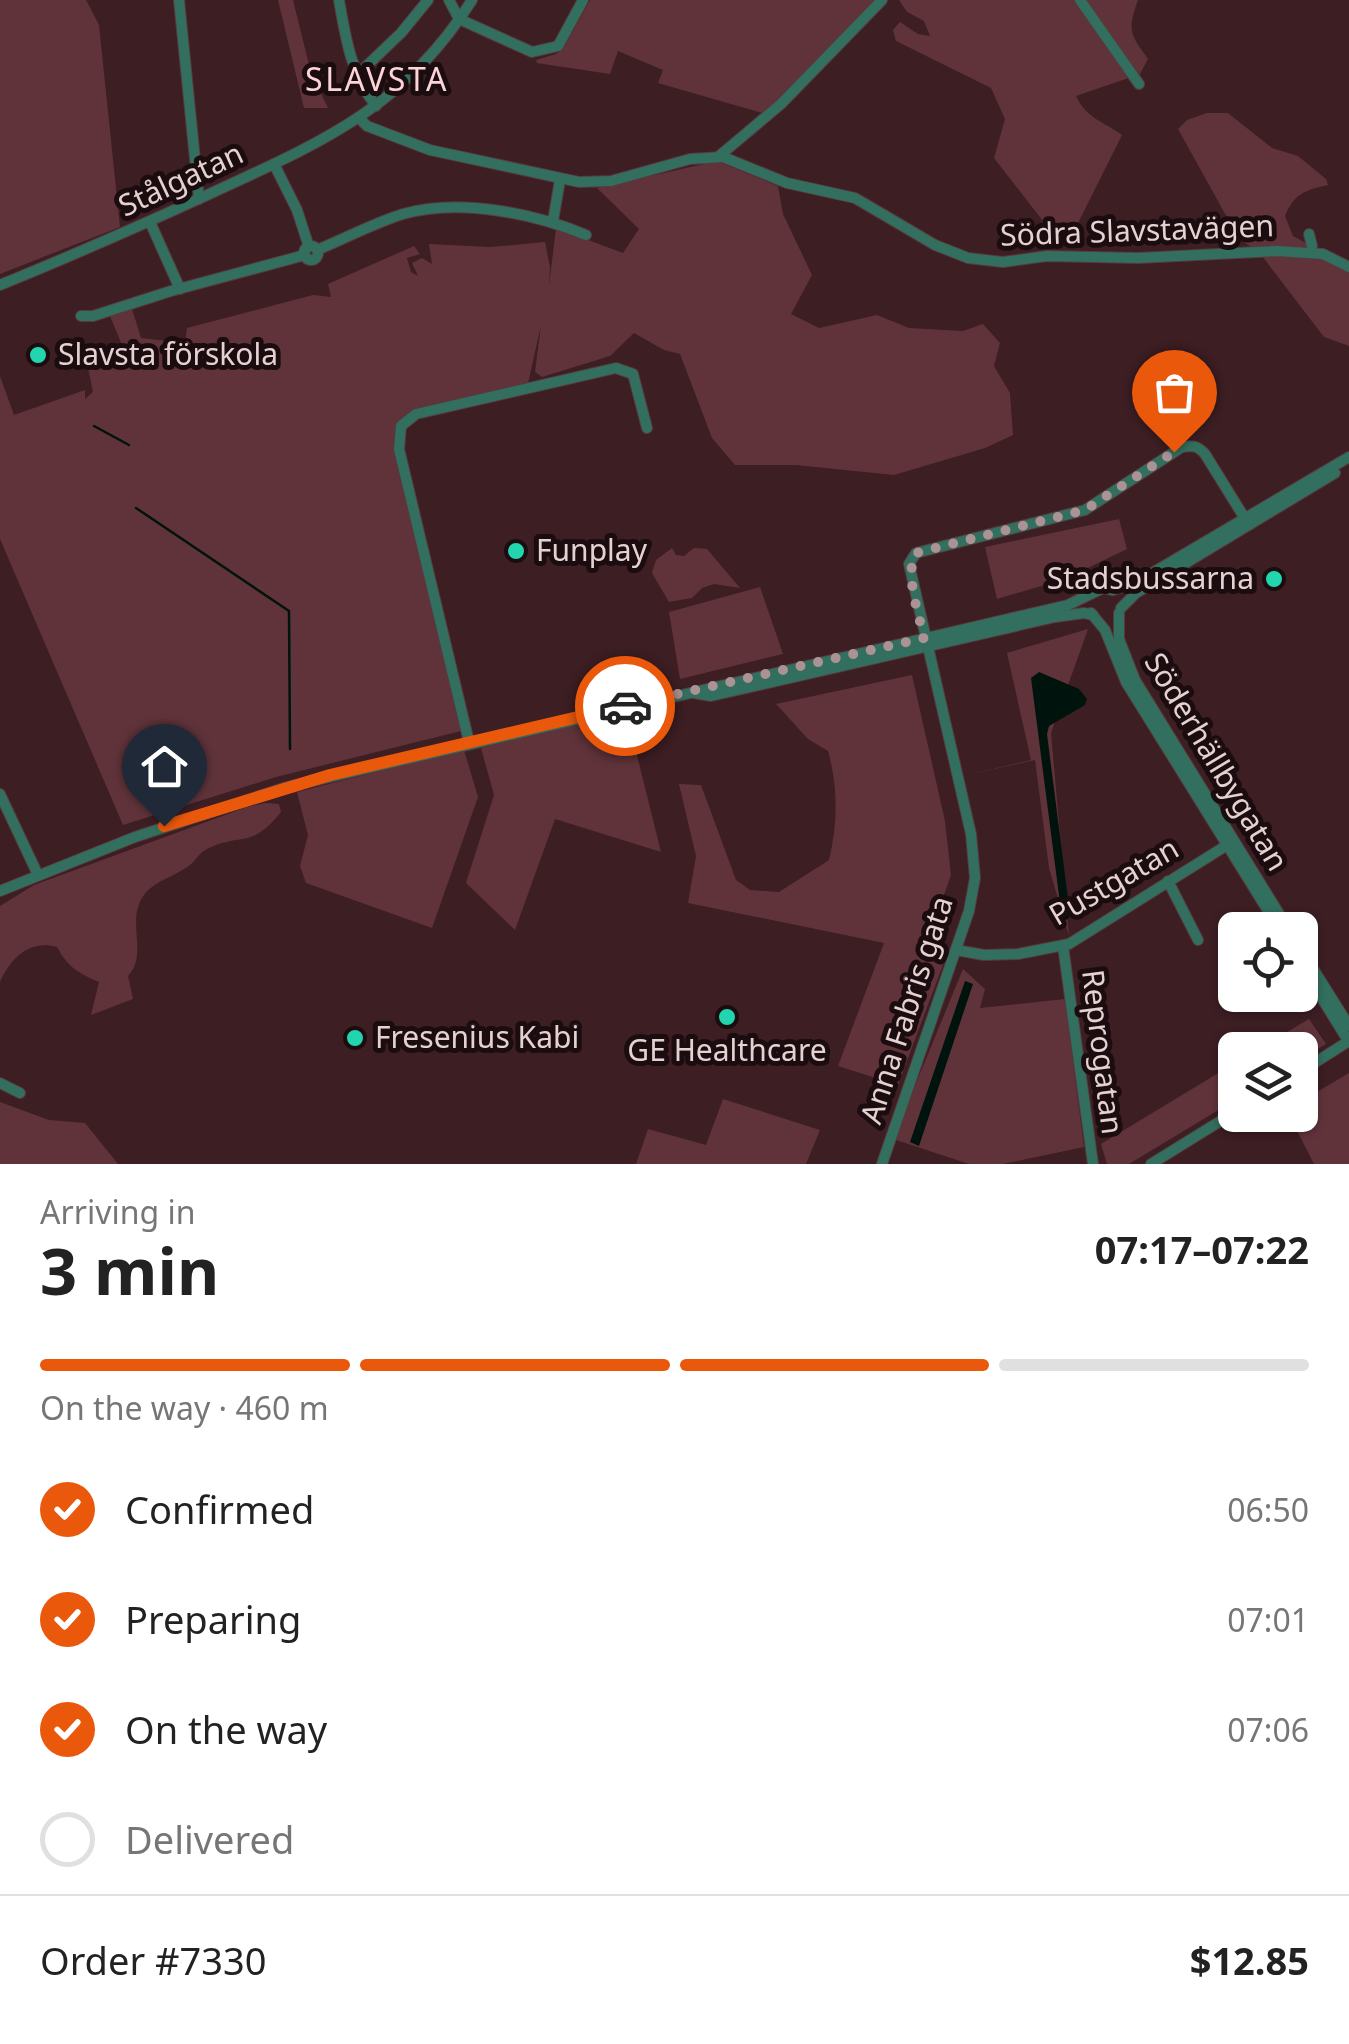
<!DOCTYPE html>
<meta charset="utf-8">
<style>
:root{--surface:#fff;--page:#f2f2f2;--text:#222;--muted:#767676;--line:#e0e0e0;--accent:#ea580c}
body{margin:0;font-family:"Noto Sans",sans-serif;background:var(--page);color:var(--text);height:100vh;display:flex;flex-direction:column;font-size:38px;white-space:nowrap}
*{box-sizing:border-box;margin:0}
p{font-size:32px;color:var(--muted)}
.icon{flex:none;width:55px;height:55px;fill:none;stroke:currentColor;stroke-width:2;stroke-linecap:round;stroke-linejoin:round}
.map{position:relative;height:1164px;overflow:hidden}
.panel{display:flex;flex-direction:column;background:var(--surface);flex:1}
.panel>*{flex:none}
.buttons{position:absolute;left:1218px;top:912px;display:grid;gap:20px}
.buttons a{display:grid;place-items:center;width:100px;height:100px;border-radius:15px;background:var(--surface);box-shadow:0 2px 8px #0004;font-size:50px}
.pin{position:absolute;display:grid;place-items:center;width:85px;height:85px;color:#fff;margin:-102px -42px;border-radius:50% 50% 50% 0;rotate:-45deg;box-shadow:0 0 10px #0007}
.pin .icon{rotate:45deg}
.courier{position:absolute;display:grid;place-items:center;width:100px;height:100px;margin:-50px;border:8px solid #ea580c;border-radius:50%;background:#fff;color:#222;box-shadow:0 2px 12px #0007}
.head em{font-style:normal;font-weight:700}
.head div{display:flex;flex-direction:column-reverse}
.head{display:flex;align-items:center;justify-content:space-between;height:170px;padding:0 40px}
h1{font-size:65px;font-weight:700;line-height:75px}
.bar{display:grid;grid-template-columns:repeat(4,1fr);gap:15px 10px;align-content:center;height:120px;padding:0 40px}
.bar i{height:12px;border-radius:8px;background:var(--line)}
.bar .current{background:var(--accent)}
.bar p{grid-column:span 4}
.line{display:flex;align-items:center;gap:25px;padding:0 40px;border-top:2px solid var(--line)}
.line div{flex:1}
ol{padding:0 40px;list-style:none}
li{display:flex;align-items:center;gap:30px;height:110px}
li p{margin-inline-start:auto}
li .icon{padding:10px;border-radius:50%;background:var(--accent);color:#fff;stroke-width:4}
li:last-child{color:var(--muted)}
li i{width:55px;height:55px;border:5px solid var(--line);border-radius:50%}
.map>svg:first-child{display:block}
.green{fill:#60333a}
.water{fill:#00140d}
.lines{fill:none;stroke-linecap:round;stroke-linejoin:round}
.stream{stroke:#00140d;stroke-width:2.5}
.minor-casing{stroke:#573a3f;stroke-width:12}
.minor{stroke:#326f5e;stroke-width:10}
.done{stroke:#aa9295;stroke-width:10;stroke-dasharray:0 18}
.route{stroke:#ea580c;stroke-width:12}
.poi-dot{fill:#23d5af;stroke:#1b0d0f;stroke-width:4}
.labels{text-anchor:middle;stroke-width:10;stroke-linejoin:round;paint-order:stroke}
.street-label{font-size:30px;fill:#e5d0d2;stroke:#1b0d0f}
.poi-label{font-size:30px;fill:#e5d0d2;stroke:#1b0d0f;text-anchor:start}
.neighbourhood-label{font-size:32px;letter-spacing:2.5px;fill:#fcd3d7;stroke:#1b0d0f}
</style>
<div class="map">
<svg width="1349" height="1164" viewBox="0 0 1349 1164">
<rect width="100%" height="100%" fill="#3c1e23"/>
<g class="green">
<path d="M 0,0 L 86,0 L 99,25 L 120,227 L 0,274 Z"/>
<path d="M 278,0 L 293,0 L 311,73 L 328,108 L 304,108 Z"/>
<path d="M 590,0 L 882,0 L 769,115 L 658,83 L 663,70 L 618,51 L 610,74 L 537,63 L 536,60 L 556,54 L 563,49 Z"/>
<path d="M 899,0 L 1138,0 C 1127,31 1130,34 1148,59 L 1140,74 L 1076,96 C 1087,119 1103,121 1122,135 L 1070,239 L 1053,234 L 994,158 L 1005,119 L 991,88 L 896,41 L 893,30 L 900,22 L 918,34 L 930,36 L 924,21 L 907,12 Z"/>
<path d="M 1207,113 L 1228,113 L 1272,148 L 1298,156 L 1326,179 L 1328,185 C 1305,190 1294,194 1285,216 L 1293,236 L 1349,267 L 1349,346 L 1324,337 L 1259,252 L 1239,239 L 1178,129 L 1187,120 Z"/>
<path d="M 717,161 L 778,186 L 783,214 L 812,275 L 791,314 L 819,328 L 877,315 L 909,328 L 963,331 L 983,324 L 1000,343 L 994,366 L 1010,393 L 1013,435 L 985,448 L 894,475 L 796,465 L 735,465 L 712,438 L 680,354 L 664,350 L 634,333 L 610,356 L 542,377 L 535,372 L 541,325 L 527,388 L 416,414 L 401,426 L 399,449 L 465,730 L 276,777 L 123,825 L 0,539 L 0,376 L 14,415 L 85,390 L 85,399 L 93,392 L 86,358 L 122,345 L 110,316 L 132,309 L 141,338 L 185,343 L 187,328 L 313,295 L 331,297 L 328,284 L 414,246 L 420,254 L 407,258 L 411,272 L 418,276 L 412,263 L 422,258 L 432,264 L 429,244 L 491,247 L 545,242 L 550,267 L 549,286 L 556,228 L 623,253 L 639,229 L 597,188 Z"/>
<path d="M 1119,519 L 1127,549 L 1065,579 L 997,599 L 985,547 Z"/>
<path d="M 672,548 L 676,555 L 684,556 L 694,548 L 707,549 L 740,588 L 714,584 L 702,588 L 692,598 L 669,602 L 652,573 L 656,560 Z"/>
<path d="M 760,587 L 783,654 L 680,679 L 669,612 Z"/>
<path d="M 1088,629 L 1051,733 L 1069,936 L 1049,868 L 1035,760 L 963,776 L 1031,760 L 1007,653 Z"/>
<path d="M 912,675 L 945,821 L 951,875 L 926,946 L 947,954 L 898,1085 L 838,1066 L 884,943 L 688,903 L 696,856 L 679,784 L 701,785 L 736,880 L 750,890 L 779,892 L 829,860 C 838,824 838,786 828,751 L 808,739 L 776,704 Z"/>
<path d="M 618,714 L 628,719 L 661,852 L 555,819 L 515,930 L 466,883 L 494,795 L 481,748 Z"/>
<path d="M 464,750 L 478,797 L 432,928 L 306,883 L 300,866 L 308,835 L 297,792 Z"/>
<path d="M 266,803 L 279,804 L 281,812 C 251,850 241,832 207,849 C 199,853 196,860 190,865 C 176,876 154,881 144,895 C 125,920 149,954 128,976 L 133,999 L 91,1015 L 99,982 C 78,973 68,967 57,947 C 29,939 10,959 0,982 L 0,906 L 34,885 L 247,807 Z"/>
<path d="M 963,969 L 985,989 L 980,1008 L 1065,999 L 1084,1147 L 1003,1164 L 969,1164 L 893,1139 Z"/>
<path d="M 1309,1019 L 1326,1044 L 1300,1060 L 1300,1050 L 1257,1050 Z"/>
<path d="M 1235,1063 L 1235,1100 L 1129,1164 L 1107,1164 L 1101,1144 Z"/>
<path d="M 1349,1073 L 1349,1164 L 1314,1164 L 1289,1115 L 1300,1115 L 1300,1102 Z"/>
<path d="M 723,1099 L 820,1130 L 806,1164 L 636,1164 L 648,1129 L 706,1145 Z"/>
<path d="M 0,1102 L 49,1120 L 85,1123 L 118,1164 L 0,1164 Z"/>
</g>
<g class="water">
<path d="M 1039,672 L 1079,689 L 1087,699 L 1085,705 L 1049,726 L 1047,734 L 1068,899 L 1069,918 L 1066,920 L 1062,919 L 1031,678 Z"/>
<path d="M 965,981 L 973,984 L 919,1146 L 910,1142 Z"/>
</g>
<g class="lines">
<g class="stream">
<path d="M 94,426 L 129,445"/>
<path d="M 136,508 L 289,611 L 290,749"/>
</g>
<defs>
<g id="minor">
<path d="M 179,0 L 199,199"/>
<path d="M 339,0 C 346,40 351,74 376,106"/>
<path d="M 449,0 L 459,19 L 532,52 L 558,46 L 583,0"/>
<path d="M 1080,0 L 1139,84"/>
<path d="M 356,76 L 401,33 L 428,0"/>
<path d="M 360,119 L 367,126 L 430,150 L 579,182 L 611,181 L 690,159 L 723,157 L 787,183 L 855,198 L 935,245 L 968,258 L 1003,262 L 1047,256 L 1138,258 L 1277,251 L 1323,254 L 1349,267"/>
<path d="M 718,157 L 781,104 L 882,0"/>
<path d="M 274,164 L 297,210 L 309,247"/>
<path d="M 553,221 L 560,180"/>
<path d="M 150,222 L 180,289"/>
<path d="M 1309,234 L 1312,246"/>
<circle cx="311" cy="253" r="7"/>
<path d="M 317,250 C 346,238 374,223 403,214 C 459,198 533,213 586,235"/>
<path d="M 0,285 C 69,257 137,227 205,196 C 317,144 403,110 472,0"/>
<path d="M 81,316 L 93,316 L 171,291 L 305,255"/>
<path d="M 1121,608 L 1136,593 L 1335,473"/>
<path d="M 1091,613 L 1105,630 L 1126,682 L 1280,930"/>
<path d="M 1119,613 L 1119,639 L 1135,680 L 1289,930"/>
<path d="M 694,693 L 711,696 L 1055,617 L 1084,613 L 1093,615"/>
<path d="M 631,704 L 636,729"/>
<path d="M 469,742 L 399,449 L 401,426 L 416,414 L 616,368 L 633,374 L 647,428"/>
<path d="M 0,794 L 38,875"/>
<path d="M 1168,881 L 1198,940"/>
<path d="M 0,891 L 135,837 L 287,787 L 1068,605 L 1103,588 L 1113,590 L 1137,582 L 1349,457"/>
<path d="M 1063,946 L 1093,1164"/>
<path d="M 1300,948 L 1349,1026"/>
<path d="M 956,950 L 984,955 L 1018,954 L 1069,944 L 1232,842"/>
<path d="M 1300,963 L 1349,1042"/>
<path d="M 1300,1072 L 1349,1041"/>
<path d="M 0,1083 L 20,1093"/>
<path d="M 882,1164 L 969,911 L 975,878 L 971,834 L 909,564 L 916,553 L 1085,510 L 1182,447 C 1193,445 1198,446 1205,454 L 1249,525"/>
<path d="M 1151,1164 L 1235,1112"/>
</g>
</defs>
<use href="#minor" class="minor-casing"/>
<use href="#minor" class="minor"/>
</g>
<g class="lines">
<path class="done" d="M 625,706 L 924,638 C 919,614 904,573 916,553 L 1085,510 L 1174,452"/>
<path class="route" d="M 164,826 L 330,775 L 625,706"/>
</g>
<g class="poi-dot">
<circle cx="38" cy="355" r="10"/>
<circle cx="516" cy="551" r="10"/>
<circle cx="1274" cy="579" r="10"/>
<circle cx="727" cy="1017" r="10"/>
<circle cx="355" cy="1038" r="10"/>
</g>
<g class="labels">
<g class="street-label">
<text transform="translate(181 180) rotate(-25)" y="10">Stålgatan</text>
<text transform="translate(1137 231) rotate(-2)" y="10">Södra Slavstavägen</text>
<text transform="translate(1216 762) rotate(59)" y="10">Söderhällbygatan</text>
<text transform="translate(1114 882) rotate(-30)" y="10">Pustgatan</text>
<text transform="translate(907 1010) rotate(-72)" y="10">Anna Fabris gata</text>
<text transform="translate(1102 1052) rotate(83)" y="10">Reprogatan</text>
</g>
<g class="poi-label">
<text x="58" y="365">Slavsta förskola</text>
<text x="536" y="561">Funplay</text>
<text x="1254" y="589" text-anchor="end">Stadsbussarna</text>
<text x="375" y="1048">Fresenius Kabi</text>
<text x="727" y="1061" text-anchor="middle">GE Healthcare</text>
</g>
<g class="neighbourhood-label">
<text x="377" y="91">SLAVSTA</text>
</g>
</g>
</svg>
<div class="buttons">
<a><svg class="icon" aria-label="locate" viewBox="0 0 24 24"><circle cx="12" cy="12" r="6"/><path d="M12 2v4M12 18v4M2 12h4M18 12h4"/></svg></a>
<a><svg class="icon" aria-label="layers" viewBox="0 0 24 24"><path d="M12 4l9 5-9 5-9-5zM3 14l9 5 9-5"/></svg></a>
</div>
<div class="pin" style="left:1174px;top:452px;background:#ea580c"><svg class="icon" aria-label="bag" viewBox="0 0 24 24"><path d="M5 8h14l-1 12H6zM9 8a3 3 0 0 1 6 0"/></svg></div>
<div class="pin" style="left:164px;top:826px;background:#1f2937"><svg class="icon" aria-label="home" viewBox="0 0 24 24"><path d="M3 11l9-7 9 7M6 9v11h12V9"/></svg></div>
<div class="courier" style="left:625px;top:706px"><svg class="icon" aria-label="car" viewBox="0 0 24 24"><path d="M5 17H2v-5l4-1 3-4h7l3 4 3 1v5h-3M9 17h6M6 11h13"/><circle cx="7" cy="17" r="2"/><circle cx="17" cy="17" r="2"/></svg></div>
</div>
<section class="panel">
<div class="head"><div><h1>3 min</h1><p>Arriving in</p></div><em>07:17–07:22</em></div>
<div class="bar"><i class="current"></i><i class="current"></i><i class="current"></i><i></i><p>On the way · 460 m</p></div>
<ol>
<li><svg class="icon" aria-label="check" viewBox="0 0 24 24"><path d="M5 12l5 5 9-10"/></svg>Confirmed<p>06:50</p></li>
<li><svg class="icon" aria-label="check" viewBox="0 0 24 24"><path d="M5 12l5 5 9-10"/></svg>Preparing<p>07:01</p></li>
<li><svg class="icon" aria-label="check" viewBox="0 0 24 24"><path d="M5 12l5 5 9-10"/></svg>On the way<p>07:06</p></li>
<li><i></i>Delivered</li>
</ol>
<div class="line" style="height:130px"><div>Order #7330</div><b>$12.85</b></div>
</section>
